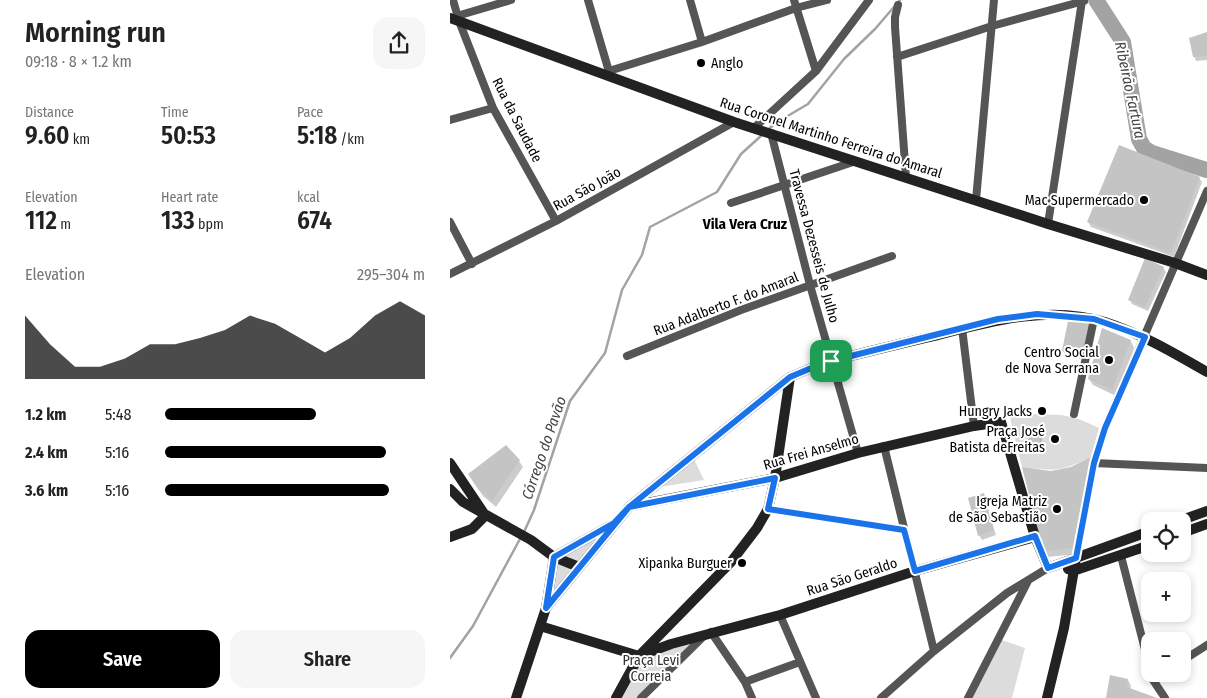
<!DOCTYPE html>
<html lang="en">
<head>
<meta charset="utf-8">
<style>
  body { margin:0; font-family:"Fira Sans Condensed",sans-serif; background:#f6f6f6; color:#222; height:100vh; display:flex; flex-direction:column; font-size:19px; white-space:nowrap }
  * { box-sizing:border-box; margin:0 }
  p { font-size:16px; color:#767676 }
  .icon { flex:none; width:28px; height:28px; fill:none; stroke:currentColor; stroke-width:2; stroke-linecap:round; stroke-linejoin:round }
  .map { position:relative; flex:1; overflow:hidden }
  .details { display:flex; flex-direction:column; background:#fff; width:450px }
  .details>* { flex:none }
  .buttons { position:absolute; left:691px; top:512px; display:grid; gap:10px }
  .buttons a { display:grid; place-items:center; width:50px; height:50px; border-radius:10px; background:#fff; box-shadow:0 2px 8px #0003; font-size:25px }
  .pin { position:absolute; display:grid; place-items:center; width:42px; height:42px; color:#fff; margin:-21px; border-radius:10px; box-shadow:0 2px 8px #0006 }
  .round { display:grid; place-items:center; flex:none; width:52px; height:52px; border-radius:15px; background:#f6f6f6 }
  .head { display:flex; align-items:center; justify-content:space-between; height:85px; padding:0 25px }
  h1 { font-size:28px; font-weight:600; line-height:38px }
  .stats { display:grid; grid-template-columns:repeat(3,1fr); gap:8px; height:85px; padding:5px 25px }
  .stats div { display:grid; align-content:center }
  .stats b { font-size:25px; font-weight:600 }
  .stats small { font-size:14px; font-weight:400 }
  .stats p { font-size:14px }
  .chart { height:140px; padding:10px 25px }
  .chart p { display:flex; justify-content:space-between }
  .chart svg { width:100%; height:90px; margin-top:5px; fill:#000; opacity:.7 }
  .button { display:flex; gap:10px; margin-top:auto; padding:10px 25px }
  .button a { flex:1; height:58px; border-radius:15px; background:#000; color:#fff; font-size:20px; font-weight:600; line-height:58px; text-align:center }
  .button a+a { background:#f6f6f6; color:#222 }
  ul { padding:0 25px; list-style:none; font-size:16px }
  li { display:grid; grid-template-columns:80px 60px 1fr; align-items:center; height:38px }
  li i { height:12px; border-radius:6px; background:#000 }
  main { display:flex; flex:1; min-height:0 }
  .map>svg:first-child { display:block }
  .green { fill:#dcdcdc }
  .shadow { fill:#0003 }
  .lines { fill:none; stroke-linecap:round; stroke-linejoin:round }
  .stream { stroke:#a3a3a3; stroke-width:2.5 }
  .river { stroke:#a3a3a3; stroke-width:16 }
  .building { fill:#c4c4c4 }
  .street { stroke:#555; stroke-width:8 }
  .secondary { stroke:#222; stroke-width:10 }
  .route-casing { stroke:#fff; stroke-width:10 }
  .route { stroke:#1a73e8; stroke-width:6 }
  .poi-dot { fill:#000; stroke:#fff; stroke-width:2 }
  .labels { text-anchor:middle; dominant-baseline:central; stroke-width:4; stroke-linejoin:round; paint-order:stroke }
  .poi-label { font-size:14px; fill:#000; stroke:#fff; text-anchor:end }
  .street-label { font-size:14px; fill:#000; stroke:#fff }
  .park-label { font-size:14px; fill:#333; stroke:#fff }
  .water-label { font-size:15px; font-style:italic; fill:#444; stroke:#fff }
  .neighbourhood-label { font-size:15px; font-weight:bold; fill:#000; stroke:#fff }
</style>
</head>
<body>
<main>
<section class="details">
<div class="head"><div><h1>Morning run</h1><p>09:18 · 8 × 1.2 km</p></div><a class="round"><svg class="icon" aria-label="share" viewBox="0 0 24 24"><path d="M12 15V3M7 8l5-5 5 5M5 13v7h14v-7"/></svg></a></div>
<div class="stats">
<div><p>Distance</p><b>9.60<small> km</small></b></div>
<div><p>Time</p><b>50:53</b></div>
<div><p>Pace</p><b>5:18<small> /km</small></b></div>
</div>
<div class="stats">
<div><p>Elevation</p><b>112<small> m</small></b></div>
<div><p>Heart rate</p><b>133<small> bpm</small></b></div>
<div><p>kcal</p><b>674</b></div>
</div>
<div class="chart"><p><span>Elevation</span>295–304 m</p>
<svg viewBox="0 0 160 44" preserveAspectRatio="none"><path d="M0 44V13L10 27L20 38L30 38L40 34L50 27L60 27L70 24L80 20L90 13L100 17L110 24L120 31L130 24L140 13L150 6L160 13V44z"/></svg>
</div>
<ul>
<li><b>1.2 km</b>5:48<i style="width:58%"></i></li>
<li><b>2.4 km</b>5:16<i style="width:85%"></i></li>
<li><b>3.6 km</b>5:16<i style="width:86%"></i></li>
</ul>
<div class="button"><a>Save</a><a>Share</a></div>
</section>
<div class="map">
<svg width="757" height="698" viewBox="0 0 757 698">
  <rect width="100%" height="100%" fill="#fff"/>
  <path class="green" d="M559 413 611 415 629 419 649 428 641 457C612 472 603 471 572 467Z
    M243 457 254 480 203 488Z
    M149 534 129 562 112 554Z
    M105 559 122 567 103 594Z
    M254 635 191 698H167L191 656Z
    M549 639 575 648 562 698H522Z"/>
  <path class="shadow" d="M757 33V60L746 61 744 56Z
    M749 178 752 182 724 257 641 227 638 222Z
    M713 267 716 272 698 311 682 304 680 300Z
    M640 320 635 360 616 355 613 351Z
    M653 329 681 341 684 348 666 396 643 385 639 379Z
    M590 435 592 437 591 450H581L579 447Z
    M640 458 644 464 628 554 597 557 594 551 601 472 622 468Z
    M69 461 73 467 46 507 33 496 23 481Z
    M533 495 546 535 532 540 529 535Z
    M678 680 681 686 680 690 703 698H657Z"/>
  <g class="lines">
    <path class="stream" d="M318 130 324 124 358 104 394 59 425 29 450 0
      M74 532 84 510 120 401 155 353 172 290 192 255 200 227 267 192 291 154 312 135
      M0 658 23 626 71 537"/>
    <path class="river" d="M646 0 673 42 689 139 694 148 702 153 757 170"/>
  </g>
  <path class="building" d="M757 32V56L743 57 739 38Z
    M669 145 750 177 721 253 637 222Z
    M695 258 714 267 695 307 678 300Z
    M619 316 641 319 632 356 612 351Z
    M652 328 681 340 662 390 638 379Z
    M578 433H591L590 447 578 448Z
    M56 445 70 460 42 501 28 489 18 474Z
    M641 457 625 548 593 551 572 467 601 471 621 467Z
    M534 493 544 530 528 536 518 498Z
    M660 675 678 679 677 687 707 698H656Z"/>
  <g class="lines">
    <path class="street" d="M3 0 9 21 43 108 106 221
      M138 0 160 75
      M240 0 252 42
      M344 0 366 71
      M448 5 445 17V27L456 177
      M7 16 61 0
      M447 57 542 26 634 1
      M159 71 252 42 346 8 377 0
      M0 120 43 108
      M304 128 366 71 419 0
      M321 133 360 285 408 453
      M526 200 544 0
      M281 203 406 161
      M0 222 22 264
      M598 224 632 1
      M0 274 106 221 284 122
      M512 328 524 426
      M177 356 291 310 442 256
      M624 414 644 319
      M434 446 484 651
      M644 463 757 468
      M318 509 454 530
      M671 556 700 669
      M626 558 644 463 655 427 757 191
      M330 615 366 698
      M261 632 295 682 302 698
      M732 661 757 645
      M701 674 703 680 715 698
      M703 680 714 674
      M295 682 350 662
      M191 698 254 636
      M431 698 484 651 557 593 598 568
      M518 698 578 581"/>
    <path class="secondary" d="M0 18 284 122 598 224 725 263 757 275
      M0 463 33 512
      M0 489 13 502 81 540 104 557 129 567
      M182 506 325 478 408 453 524 426 551 422 585 537 598 568 700 531
      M729 521 757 511
      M732 533 757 524
      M0 537 22 529 36 515
      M104 557 159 526
      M618 569 623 571 700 545
      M96 608 179 507 340 377 359 369 381 361C417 352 452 343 488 335 542 321 599 305 655 322 692 334 724 353 757 372
      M90 626 189 656
      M189 656 221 644 330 615 465 571 585 537
      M66 698 96 608 104 557
      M166 698 189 656 281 562 307 528 318 509 325 478 340 377
      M597 698 614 628 626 558"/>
  </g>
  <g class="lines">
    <g class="route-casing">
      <path id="route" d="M381 361 359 369 340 377 179 507 96 608 104 557 164 523 179 507 325 478 318 509 454 530 465 571 585 536 598 568 626 558 644 463 655 428 695 337 644 319 587 314 548 319 381 361"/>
    </g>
    <use href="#route" class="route"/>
  </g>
  <g class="poi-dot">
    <circle cx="251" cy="63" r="5"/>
    <circle cx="694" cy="200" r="5"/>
    <circle cx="659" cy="360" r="5"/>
    <circle cx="592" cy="411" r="5"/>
    <circle cx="605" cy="439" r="5"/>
    <circle cx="607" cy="509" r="5"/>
    <circle cx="292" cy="563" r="5"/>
  </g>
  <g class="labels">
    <g class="poi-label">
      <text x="261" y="63" text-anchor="start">Anglo</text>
      <text x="684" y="200">Mac Supermercado</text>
      <text x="649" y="352">Centro Social<tspan x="649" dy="16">de Nova Serrana</tspan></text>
      <text x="582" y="411">Hungry Jacks</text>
      <text x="595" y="431">Praça José<tspan x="595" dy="16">Batista deFreitas</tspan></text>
      <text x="597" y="501">Igreja Matriz<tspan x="597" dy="16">de São Sebastião</tspan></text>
      <text x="282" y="563">Xipanka Burguer</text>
    </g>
    <g class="street-label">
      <text transform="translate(67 120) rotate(63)">Rua da Saudade</text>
      <text transform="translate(381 138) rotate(18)">Rua Coronel Martinho Ferreira do Amaral</text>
      <text transform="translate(137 189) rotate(-29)">Rua São João</text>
      <text transform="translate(364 246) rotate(75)">Travessa Dezesseis de Julho</text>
      <text transform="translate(276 304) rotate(-21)">Rua Adalberto F. do Amaral</text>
      <text transform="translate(361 452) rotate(-16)">Rua Frei Anselmo</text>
      <text transform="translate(402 577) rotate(-18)">Rua São Geraldo</text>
    </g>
    <g class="park-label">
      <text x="201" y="660">Praça Levi<tspan x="201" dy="16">Correia</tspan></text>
    </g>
    <g class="water-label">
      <text transform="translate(680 90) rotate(78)">Ribeirão Fartura</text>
      <text transform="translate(94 448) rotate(-71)">Córrego do Pavão</text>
    </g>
    <g class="neighbourhood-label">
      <text x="295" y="224">Vila Vera Cruz</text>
    </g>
  </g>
</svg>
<div class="buttons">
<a><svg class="icon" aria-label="locate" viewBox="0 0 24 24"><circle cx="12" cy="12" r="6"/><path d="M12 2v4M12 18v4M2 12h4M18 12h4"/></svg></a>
<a>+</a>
<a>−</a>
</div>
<div class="pin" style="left:381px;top:361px;background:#1e9e55"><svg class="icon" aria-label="arrive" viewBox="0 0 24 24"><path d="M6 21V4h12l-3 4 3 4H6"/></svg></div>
</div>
</main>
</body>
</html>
